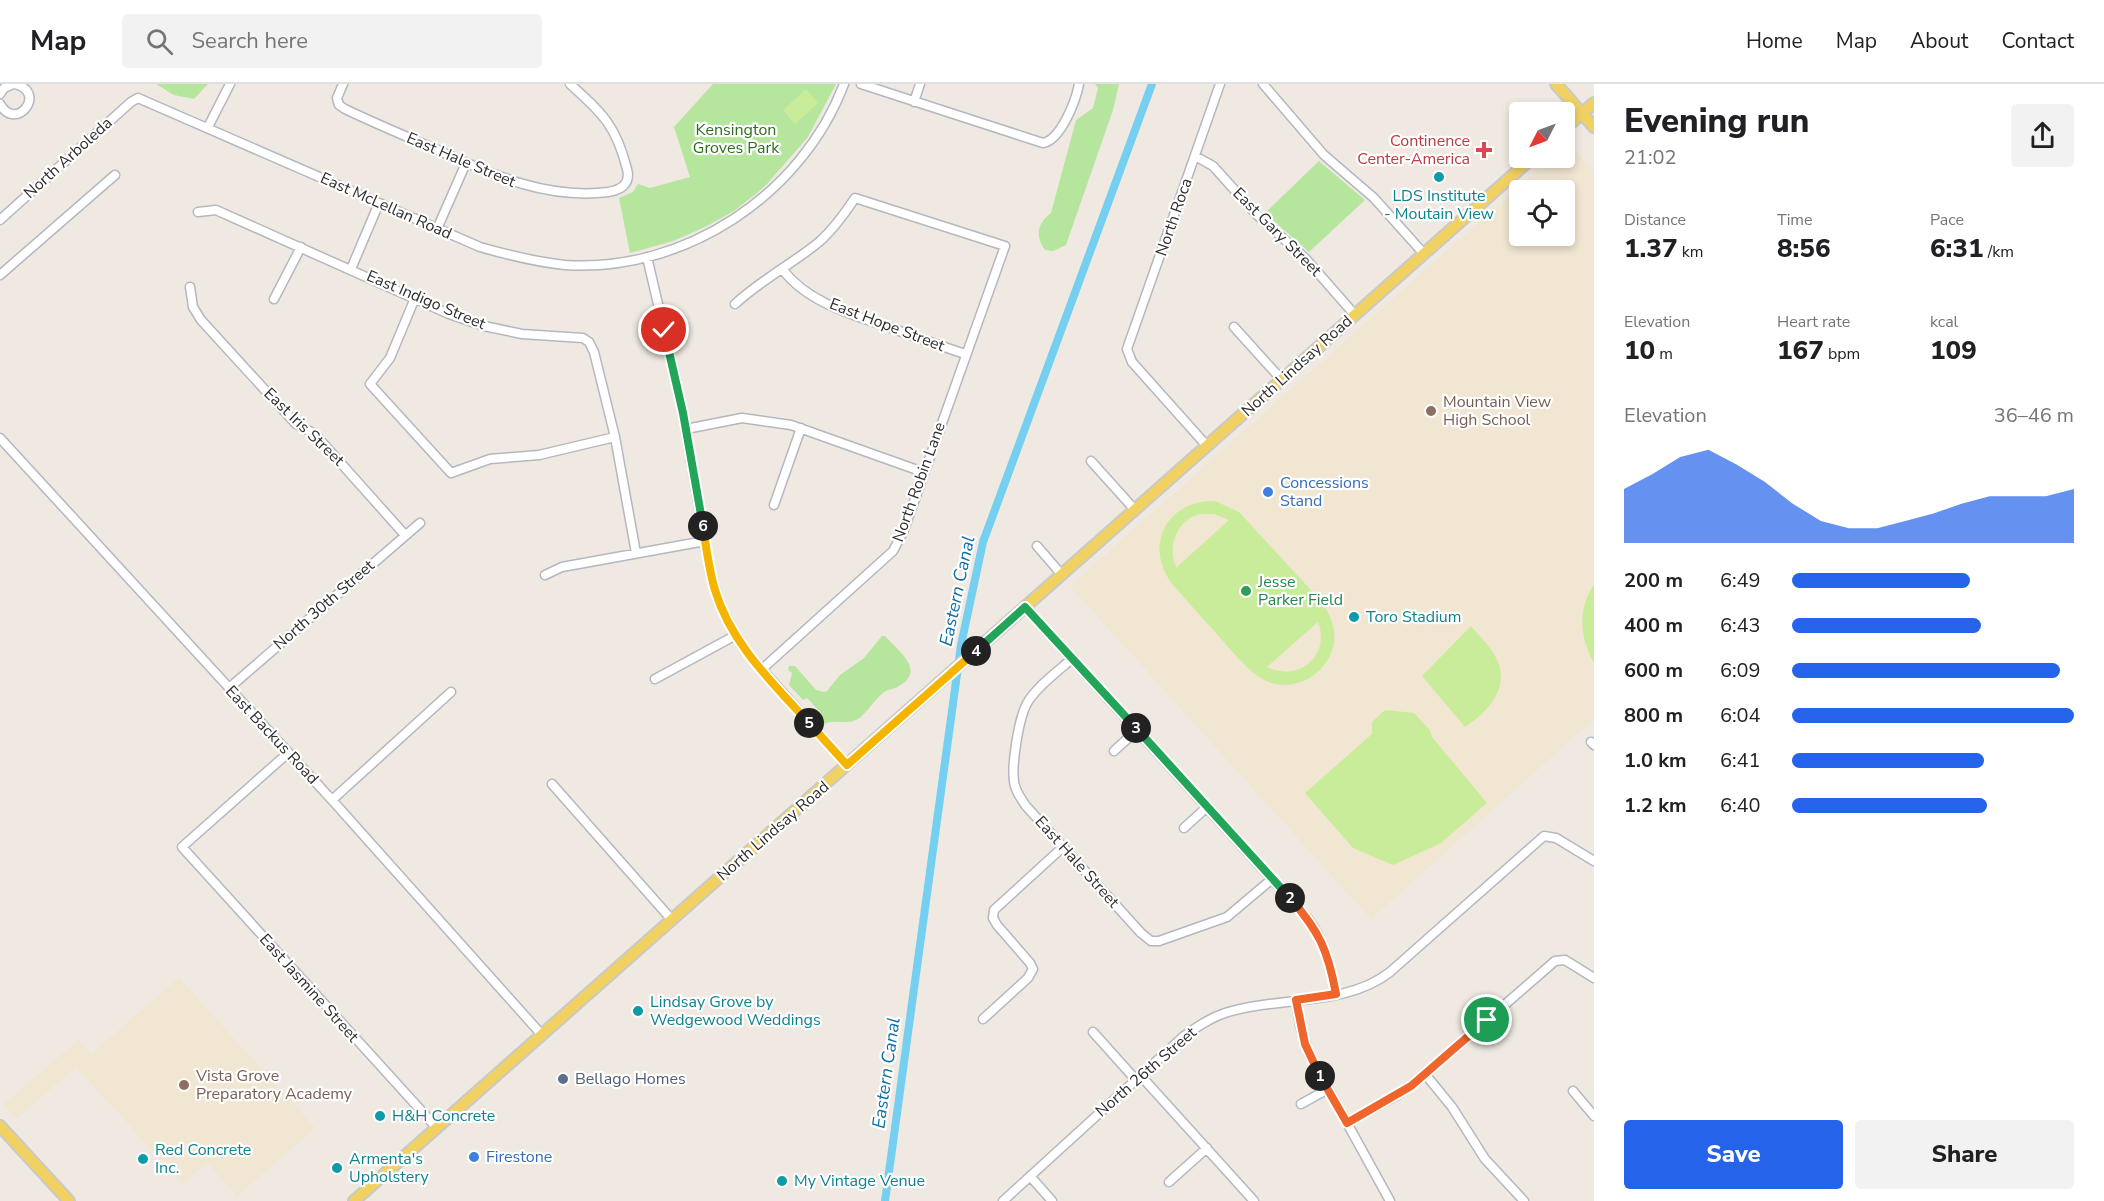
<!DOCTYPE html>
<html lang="en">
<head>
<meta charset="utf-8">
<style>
  body { margin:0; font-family:"Nunito Sans",sans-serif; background:#f2f2f2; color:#202124; height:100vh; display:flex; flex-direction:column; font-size:22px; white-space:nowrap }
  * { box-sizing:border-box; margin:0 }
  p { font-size:20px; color:#757577 }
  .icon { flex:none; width:33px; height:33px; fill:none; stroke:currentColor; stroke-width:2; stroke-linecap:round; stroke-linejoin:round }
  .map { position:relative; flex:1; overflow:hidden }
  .sheet { display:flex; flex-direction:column; background:#fff; width:510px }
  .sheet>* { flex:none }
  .needle { width:39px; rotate:228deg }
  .controls { position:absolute; left:1509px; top:18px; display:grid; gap:12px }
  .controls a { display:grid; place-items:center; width:66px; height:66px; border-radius:6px; background:#fff; box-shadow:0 3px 9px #0003; font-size:30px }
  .pin { position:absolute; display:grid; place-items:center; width:51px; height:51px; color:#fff; margin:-26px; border:3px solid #fff; border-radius:50%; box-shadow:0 2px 6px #0007 }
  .km { position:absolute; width:30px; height:30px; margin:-15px; border-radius:50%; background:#222; color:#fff; font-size:16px; line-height:30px; text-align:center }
  .round { display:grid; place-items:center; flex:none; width:63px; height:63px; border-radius:6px; background:#f2f2f2 }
  .overview { display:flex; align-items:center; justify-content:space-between; height:102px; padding:0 30px }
  h1 { font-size:33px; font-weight:800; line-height:45px }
  .metrics { display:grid; grid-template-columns:repeat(3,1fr); gap:9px; height:102px; padding:6px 30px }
  .metrics div { display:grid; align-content:center }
  .metrics b { font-size:26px; font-weight:800 }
  .metrics small { font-size:16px; font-weight:400 }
  .metrics p { font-size:16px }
  .chart { height:168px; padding:12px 30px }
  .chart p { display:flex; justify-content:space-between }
  .chart svg { width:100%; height:108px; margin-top:6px; fill:#2563eb; opacity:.7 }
  .primary-button { display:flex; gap:12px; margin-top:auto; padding:12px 30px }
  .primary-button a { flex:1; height:69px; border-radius:6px; background:#2563eb; color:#fff; font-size:24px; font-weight:800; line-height:69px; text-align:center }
  .primary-button a+a { background:#f2f2f2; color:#202124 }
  ul { padding:0 30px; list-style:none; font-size:20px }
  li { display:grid; grid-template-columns:96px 72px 1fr; align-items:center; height:45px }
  li i { height:15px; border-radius:8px; background:#2563eb }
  header { display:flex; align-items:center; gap:36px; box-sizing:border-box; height:84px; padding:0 30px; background:#fff; border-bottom:2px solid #e0e0e0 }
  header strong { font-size:28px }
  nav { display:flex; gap:33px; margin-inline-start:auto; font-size:21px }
  .search { width:420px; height:54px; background:#f2f2f2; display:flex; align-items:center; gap:15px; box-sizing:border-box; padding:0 21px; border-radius:6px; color:#757577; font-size:22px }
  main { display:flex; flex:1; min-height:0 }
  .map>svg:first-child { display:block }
  .education { fill:#f0e6d1; fill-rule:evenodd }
  .green { fill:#b6e59e }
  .pitch { fill:#c9ec9a; fill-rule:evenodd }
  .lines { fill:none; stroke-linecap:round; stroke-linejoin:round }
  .canal { stroke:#75cff0; stroke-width:8 }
  .minor-casing { stroke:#b4b7c1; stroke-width:11 }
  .major-casing { stroke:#c9c9c9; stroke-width:14 }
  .minor { stroke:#fff; stroke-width:8 }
  .major { stroke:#f2d163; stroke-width:10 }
  .split-1-casing { stroke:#fff; stroke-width:12 }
  .split-2-casing { stroke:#fff; stroke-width:12 }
  .split-3-casing { stroke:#fff; stroke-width:12 }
  .split-4-casing { stroke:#fff; stroke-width:12 }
  .split-5-casing { stroke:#fff; stroke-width:12 }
  .split-6-casing { stroke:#fff; stroke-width:12 }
  .split-7-casing { stroke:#fff; stroke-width:12 }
  .split-1 { stroke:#f0652b; stroke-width:8 }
  .split-2 { stroke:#f0652b; stroke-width:8 }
  .split-3 { stroke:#22a559; stroke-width:8 }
  .split-4 { stroke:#22a559; stroke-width:8 }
  .split-5 { stroke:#f5b400; stroke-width:8 }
  .split-6 { stroke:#f5b400; stroke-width:8 }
  .split-7 { stroke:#22a559; stroke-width:8 }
  .health-dot { fill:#e0444e; stroke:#fff; stroke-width:2 }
  .culture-dot { fill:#0f9aa8; stroke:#fff; stroke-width:2 }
  .education-dot { fill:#8d6e63; stroke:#fff; stroke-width:2 }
  .shop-dot { fill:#3f7fe0; stroke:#fff; stroke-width:2 }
  .leisure-dot { fill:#2e9e5b; stroke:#fff; stroke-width:2 }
  .service-dot { fill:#5c6f8a; stroke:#fff; stroke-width:2 }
  .labels { text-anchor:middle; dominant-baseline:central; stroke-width:4.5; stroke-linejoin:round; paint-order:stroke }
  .park-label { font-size:16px; fill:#2c6e1b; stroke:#fff }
  .health-label { font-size:16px; fill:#be3a42; stroke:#fff; text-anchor:end }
  .street-label { font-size:16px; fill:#2e2e2e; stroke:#fff }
  .culture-label { font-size:16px; fill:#0d838f; stroke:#fff; text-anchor:start }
  .education-label { font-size:16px; fill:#785e54; stroke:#fff; text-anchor:start }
  .shop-label { font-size:16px; fill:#366cbe; stroke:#fff; text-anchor:start }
  .leisure-label { font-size:16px; fill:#27864d; stroke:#fff; text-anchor:start }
  .service-label { font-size:16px; fill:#4e5e75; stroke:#fff; text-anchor:start }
  .water-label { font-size:18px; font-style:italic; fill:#0d6fa3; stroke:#fff }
</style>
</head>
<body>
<header>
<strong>Map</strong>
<div class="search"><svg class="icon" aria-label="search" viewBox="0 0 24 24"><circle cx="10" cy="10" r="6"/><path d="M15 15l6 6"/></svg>Search here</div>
<nav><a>Home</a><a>Map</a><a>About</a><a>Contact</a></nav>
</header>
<main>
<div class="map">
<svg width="1594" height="1117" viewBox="0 0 1594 1117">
  <rect width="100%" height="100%" fill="#efe9e1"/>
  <path class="education" d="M1568 59 1594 87V635L1371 835 1070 502 1551 74H1564L1565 62ZM1520 106H1564V152H1520Z
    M179 894 315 1044 237 1112 207 1078 183 1100 76 983 16 1035 4 1020 78 956 91 970Z"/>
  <path class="green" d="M156 0H208L194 15 174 11Z
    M713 0H836L808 53 767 100 757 109 734 127 705 143 673 157 630 169 619 114 633 108 638 100 650 104 690 93 674 43Z
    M1095 0H1119L1113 26 1066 161 1053 167 1045 166C1035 153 1037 139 1051 129L1076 36 1093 24 1098 4Z
    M1319 77 1365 116 1309 168 1265 129Z
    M882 552H885C899 568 926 586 899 602 894 606 889 604 883 609 874 616 865 632 856 636 845 641 835 635 824 640L820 635 821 629 809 616 807 614 803 616 789 601 792 589 788 586 789 582H795L816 606 824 608 827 607 840 591 864 574Z"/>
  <path class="pitch" d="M806 5 818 19 795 40 783 26Z
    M1215 417 1239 428 1321 517C1327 526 1332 535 1334 546 1339 582 1299 612 1266 597 1248 588 1236 571 1222 556 1206 538 1189 519 1173 501 1143 463 1166 416 1215 417ZM1200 430H1214L1229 436 1177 483 1179 488C1165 468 1175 436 1200 430ZM1318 538C1331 571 1299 599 1267 583Z
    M1594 501V579C1580 555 1577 525 1594 501Z
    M1471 542C1479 552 1489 561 1495 572 1512 602 1489 627 1465 643L1422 592Z
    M1385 626 1414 629 1430 646 1432 653 1487 719 1441 759 1393 781 1353 764 1305 709 1372 650V638Z"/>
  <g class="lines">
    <path class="canal" d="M885 1117 961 561 983 458 1152 0"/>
    <g class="minor-casing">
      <path id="minor" d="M343 0 337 14 339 21 345 25C374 39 403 51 433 64 489 89 544 116 608 108 621 106 631 100 627 85 616 41 602 29 570 0
        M861 0 1043 59C1061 56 1076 16 1079 0
        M1263 0 1324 71 1374 114 1424 170
        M0 10 4 4 13 0
        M914 18 920 0
        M0 20C16 49 48 8 15 0
        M208 43 230 0
        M1195 72 1213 82 1257 131 1305 174 1355 231
        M198 128 216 126 449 230 484 242 522 250 583 254 589 258 594 268 615 353 636 469
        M0 136 131 18 138 14 480 163C508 171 536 178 565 181 684 189 802 111 844 0
        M437 145 466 79
        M647 173 681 319 710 487 720 521 736 551 750 572 847 681
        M351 185 379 119
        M783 186C808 219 854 231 891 244 916 253 941 262 965 270
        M0 191 115 91
        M190 203 193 223 201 236 296 340 315 350 322 358 405 451
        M415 214 390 274 370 300 451 389 490 375 539 371 615 353
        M274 215 301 163
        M735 220C761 196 792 180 819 158 834 145 845 129 855 114L1005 162 904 446 893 467 761 586
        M1234 243 1282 296
        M686 345 742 334 791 341 923 388
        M0 354 332 716 542 951
        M1207 362 1132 278 1127 265 1220 0
        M1091 377 1135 426
        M774 421 801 344
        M1037 462 1062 491
        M545 491 562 483 705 457
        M1025 523 1309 836C1325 858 1331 883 1336 910
        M1073 574C1058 587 1040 600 1029 616 1019 630 1010 685 1015 702 1017 709 1021 715 1026 722L1141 849 1151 857H1159L1227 833 1272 795
        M655 595 736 551
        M229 604 420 439
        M1591 658 1594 661
        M1114 667 1137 646
        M288 669 182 763 437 1044
        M552 700 672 836
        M332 716 451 608
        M1184 744 1207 723
        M1296 916 1300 941 1309 970 1390 1117
        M983 935 1028 894 1033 885 1030 879 997 841 993 834 994 826 1063 763
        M1093 948 1136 996
        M1425 990 1452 1023 1485 1075 1524 1117
        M1141 992 1254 1117
        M1573 1007 1594 1032
        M1301 1020 1328 1005
        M1347 1039 1396 1012 1417 997 1555 877 1565 876 1594 894
        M1030 1092 1052 1117
        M1169 1098 1207 1064
        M1003 1117 1184 952C1197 943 1210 934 1225 929 1277 912 1346 923 1390 888L1544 752 1556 754 1594 777"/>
    </g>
    <g class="major-casing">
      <path id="major" d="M1556 0 1594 43
        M1564 45 1594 19
        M0 1042 69 1117
        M354 1117 1532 74"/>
    </g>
    <use href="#minor" class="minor"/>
    <use href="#major" class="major"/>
  </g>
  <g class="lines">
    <g class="split-1-casing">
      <path id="split-1" d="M1320 992 1347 1039 1411 1002 1487 936"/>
    </g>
    <g class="split-2-casing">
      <path id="split-2" d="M1290 814C1319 847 1328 866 1336 910L1296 916 1305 960 1320 992"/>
    </g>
    <g class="split-3-casing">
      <path id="split-3" d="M1136 644 1290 814"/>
    </g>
    <g class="split-4-casing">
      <path id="split-4" d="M976 567 1025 523 1136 644"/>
    </g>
    <g class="split-5-casing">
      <path id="split-5" d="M809 639 847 681 976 567"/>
    </g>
    <g class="split-6-casing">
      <path id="split-6" d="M703 442C706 464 709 486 715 506 731 560 773 599 809 639"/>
    </g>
    <g class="split-7-casing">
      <path id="split-7" d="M664 246 683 329 703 442"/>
    </g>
    <use href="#split-1" class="split-1"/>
    <use href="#split-2" class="split-2"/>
    <use href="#split-3" class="split-3"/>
    <use href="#split-4" class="split-4"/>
    <use href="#split-5" class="split-5"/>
    <use href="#split-6" class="split-6"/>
    <use href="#split-7" class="split-7"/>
  </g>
  <path class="health-dot" d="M1481 57h6v6h6v6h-6v6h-6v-6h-6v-6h6z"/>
  <g class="culture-dot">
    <circle cx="1439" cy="93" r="6"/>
    <circle cx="1354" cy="533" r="6"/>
    <circle cx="638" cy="927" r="6"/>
    <circle cx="380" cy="1032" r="6"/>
    <circle cx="143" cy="1075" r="6"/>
    <circle cx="337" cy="1084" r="6"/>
    <circle cx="782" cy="1097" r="6"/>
  </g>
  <g class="education-dot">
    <circle cx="1431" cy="327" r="6"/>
    <circle cx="184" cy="1001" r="6"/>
  </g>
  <g class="shop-dot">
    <circle cx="1268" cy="408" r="6"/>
    <circle cx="474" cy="1073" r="6"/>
  </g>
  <circle class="leisure-dot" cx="1246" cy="507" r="6"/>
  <circle class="service-dot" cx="563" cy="995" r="6"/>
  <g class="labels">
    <g class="park-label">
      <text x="736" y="46">Kensington<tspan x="736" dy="18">Groves Park</tspan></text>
    </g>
    <g class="health-label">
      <text x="1470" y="57">Continence<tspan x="1470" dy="18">Center-America</tspan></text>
    </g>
    <g class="street-label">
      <text transform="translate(68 74) rotate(-42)">North Arboleda</text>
      <text transform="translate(461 76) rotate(23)">East Hale Street</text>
      <text transform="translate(386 122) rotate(24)">East McLellan Road</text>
      <text transform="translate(1174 133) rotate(-71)">North Roca</text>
      <text transform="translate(1277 148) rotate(45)">East Gary Street</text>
      <text transform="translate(426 216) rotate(23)">East Indigo Street</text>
      <text transform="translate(887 241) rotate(21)">East Hope Street</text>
      <text transform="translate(1297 282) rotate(-42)">North Lindsay Road</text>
      <text transform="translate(304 343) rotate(44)">East Iris Street</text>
      <text transform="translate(919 398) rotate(-70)">North Robin Lane</text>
      <text transform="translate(324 521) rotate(-41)">North 30th Street</text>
      <text transform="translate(272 651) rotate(47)">East Backus Road</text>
      <text transform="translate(773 747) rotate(-41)">North Lindsay Road</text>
      <text transform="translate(1077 778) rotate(48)">East Hale Street</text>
      <text transform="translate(309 904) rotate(48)">East Jasmine Street</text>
      <text transform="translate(1146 988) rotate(-41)">North 26th Street</text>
    </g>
    <g class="culture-label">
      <text x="1439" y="112" text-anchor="middle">LDS Institute<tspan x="1439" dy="18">- Moutain View</tspan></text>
      <text x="1366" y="533">Toro Stadium</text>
      <text x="650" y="918">Lindsay Grove by<tspan x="650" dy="18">Wedgewood Weddings</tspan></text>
      <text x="392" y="1032">H&amp;H Concrete</text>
      <text x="155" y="1066">Red Concrete<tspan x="155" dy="18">Inc.</tspan></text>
      <text x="349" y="1075">Armenta's<tspan x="349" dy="18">Upholstery</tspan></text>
      <text x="794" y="1097">My Vintage Venue</text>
    </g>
    <g class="education-label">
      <text x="1443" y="318">Mountain View<tspan x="1443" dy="18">High School</tspan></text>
      <text x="196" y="992">Vista Grove<tspan x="196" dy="18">Preparatory Academy</tspan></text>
    </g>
    <g class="shop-label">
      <text x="1280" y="399">Concessions<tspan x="1280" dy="18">Stand</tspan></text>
      <text x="486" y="1073">Firestone</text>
    </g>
    <g class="leisure-label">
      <text x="1258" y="498">Jesse<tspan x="1258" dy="18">Parker Field</tspan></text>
    </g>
    <g class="service-label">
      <text x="575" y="995">Bellago Homes</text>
    </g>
    <g class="water-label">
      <text transform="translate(957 507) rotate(-78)">Eastern Canal</text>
      <text transform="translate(886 989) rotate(-82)">Eastern Canal</text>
    </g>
  </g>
</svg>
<div class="controls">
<a><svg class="needle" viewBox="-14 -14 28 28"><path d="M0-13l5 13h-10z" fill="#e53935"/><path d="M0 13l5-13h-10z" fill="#757577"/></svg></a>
<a><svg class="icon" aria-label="locate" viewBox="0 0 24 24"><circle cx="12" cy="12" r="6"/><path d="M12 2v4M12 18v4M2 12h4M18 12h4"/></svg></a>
</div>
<div class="pin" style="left:1487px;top:936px;background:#1e9e55"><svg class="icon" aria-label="arrive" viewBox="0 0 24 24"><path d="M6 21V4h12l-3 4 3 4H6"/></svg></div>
<div class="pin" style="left:664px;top:246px;background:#d93025"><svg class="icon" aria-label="check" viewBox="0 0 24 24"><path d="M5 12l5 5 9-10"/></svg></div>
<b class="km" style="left:1320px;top:992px">1</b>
<b class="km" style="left:1290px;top:814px">2</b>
<b class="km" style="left:1136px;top:644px">3</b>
<b class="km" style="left:976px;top:567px">4</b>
<b class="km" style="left:809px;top:639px">5</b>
<b class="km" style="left:703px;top:442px">6</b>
</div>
<section class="sheet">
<div class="overview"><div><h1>Evening run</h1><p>21:02</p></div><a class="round"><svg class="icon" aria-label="share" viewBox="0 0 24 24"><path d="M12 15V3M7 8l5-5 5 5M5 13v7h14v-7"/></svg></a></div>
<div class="metrics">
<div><p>Distance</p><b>1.37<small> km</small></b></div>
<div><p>Time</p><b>8:56</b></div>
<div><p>Pace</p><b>6:31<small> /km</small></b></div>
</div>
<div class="metrics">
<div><p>Elevation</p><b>10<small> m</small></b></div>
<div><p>Heart rate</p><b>167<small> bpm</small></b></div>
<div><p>kcal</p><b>109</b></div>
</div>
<div class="chart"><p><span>Elevation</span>36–46 m</p>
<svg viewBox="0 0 160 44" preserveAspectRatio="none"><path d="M0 44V22L10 16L20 9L30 6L40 12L50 19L60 28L70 35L80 38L90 38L100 35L110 32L120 28L130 25L140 25L150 25L160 22V44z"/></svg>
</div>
<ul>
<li><b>200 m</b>6:49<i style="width:63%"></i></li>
<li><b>400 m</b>6:43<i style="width:67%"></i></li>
<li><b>600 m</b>6:09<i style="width:95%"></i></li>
<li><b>800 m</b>6:04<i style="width:100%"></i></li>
<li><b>1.0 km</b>6:41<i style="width:68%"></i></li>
<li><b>1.2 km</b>6:40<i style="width:69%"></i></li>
</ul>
<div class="primary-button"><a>Save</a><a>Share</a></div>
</section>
</main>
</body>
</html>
